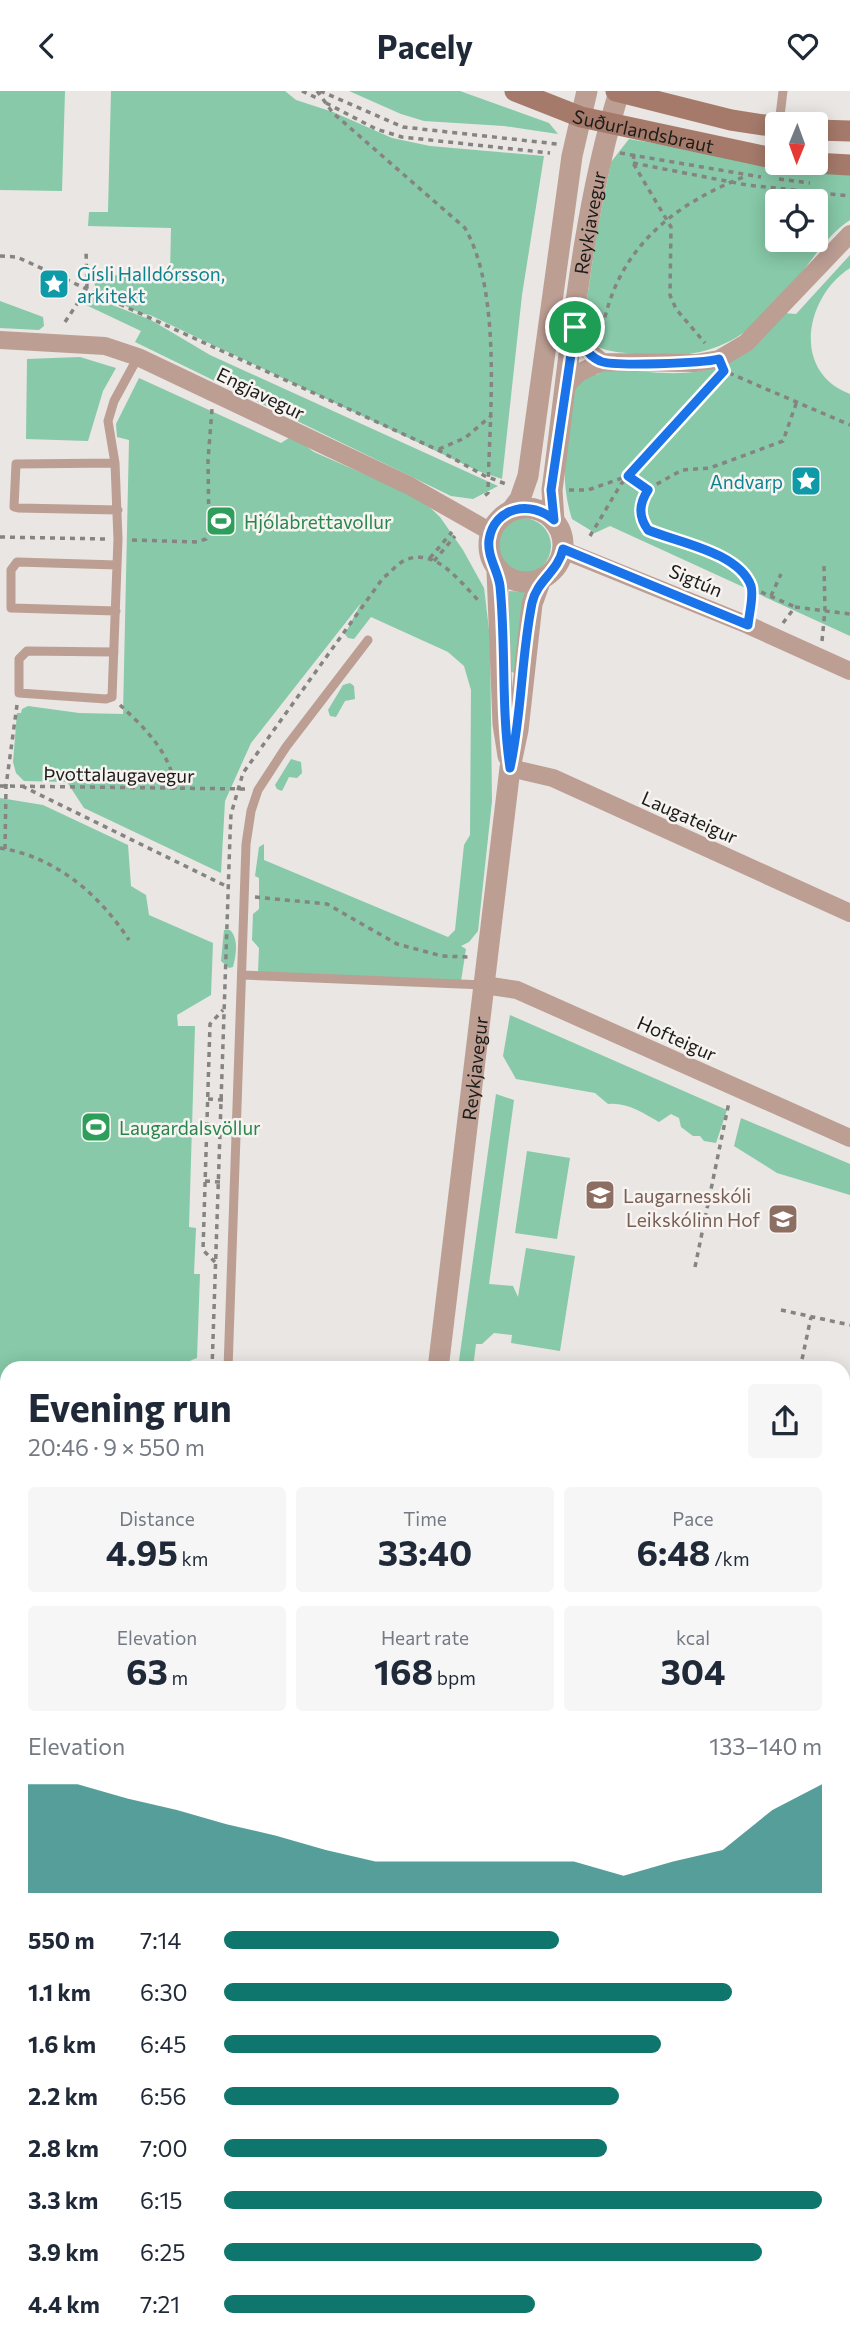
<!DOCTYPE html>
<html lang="en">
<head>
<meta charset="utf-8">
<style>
  body { margin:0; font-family:Commissioner,sans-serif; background:#f6f6f7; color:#1f2937; height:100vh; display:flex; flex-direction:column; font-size:26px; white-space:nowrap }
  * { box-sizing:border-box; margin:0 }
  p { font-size:23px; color:#747a83 }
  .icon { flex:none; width:38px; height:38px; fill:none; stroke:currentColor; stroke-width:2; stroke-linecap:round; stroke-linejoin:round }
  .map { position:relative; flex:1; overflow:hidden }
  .panel { position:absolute; left:0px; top:1270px; width:850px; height:989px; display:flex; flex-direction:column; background:#fff; border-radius:21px 21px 0 0; box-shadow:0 4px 18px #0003 }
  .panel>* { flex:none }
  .needle { width:46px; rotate:181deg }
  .fabs { position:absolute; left:765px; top:21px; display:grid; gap:14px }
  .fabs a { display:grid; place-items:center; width:63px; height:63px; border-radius:7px; background:#fff; box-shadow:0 4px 18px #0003; font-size:35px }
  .pin { position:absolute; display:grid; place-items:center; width:60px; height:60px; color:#fff; margin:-30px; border:4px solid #fff; border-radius:50%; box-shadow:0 2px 7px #0007 }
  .round { display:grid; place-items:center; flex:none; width:74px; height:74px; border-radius:7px; background:#f6f6f7 }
  .overview { display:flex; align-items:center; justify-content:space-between; height:119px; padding:0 28px }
  h1 { font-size:38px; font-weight:700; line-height:52px }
  .stats { display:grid; grid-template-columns:repeat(3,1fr); gap:10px; height:119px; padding:7px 28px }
  .stats div { display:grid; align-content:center; border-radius:7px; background:#f6f6f7; text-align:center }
  .stats b { font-size:35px; font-weight:700 }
  .stats small { font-size:19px; font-weight:400 }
  .stats p { font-size:19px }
  .chart { height:196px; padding:14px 28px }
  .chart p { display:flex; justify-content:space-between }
  .chart svg { width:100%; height:126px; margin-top:7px; fill:#0f766e; opacity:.7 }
  ul { padding:0 28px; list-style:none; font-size:23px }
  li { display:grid; grid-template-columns:112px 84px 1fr; align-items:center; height:52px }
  li i { height:18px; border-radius:9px; background:#0f766e }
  header { display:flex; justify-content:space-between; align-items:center; height:91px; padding:0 28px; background:#fff; font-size:32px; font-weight:700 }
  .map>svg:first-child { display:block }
  .green { fill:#87c9a8; fill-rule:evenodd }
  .water { fill:#7091c5 }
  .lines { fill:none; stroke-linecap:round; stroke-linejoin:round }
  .path { stroke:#858481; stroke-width:3.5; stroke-dasharray:5 5; stroke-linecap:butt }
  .service { stroke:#bc9e93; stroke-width:9 }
  .minor { stroke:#bc9e93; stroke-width:18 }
  .tertiary { stroke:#bc9e93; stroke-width:21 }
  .secondary { stroke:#a57a6a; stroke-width:21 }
  .route-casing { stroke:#fff; stroke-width:14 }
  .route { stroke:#1a73e8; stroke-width:9 }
  .labels { text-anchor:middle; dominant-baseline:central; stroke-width:5; stroke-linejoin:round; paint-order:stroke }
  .street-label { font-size:19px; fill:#1c1c1a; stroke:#f6f3f0 }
  .culture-label { font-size:19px; fill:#0d838f; stroke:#f6f3f0; text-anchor:start }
  .leisure-label { font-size:19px; fill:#27864d; stroke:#f6f3f0; text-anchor:start }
  .education-label { font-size:19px; fill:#785e54; stroke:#f6f3f0; text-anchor:start }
</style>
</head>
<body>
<header><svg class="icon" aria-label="back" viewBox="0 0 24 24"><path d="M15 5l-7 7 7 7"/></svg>Pacely<svg class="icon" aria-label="heart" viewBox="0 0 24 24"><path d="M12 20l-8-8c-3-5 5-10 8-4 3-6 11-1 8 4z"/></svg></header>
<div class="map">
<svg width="850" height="2259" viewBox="0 0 850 2259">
  <rect width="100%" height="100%" fill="#e9e6e3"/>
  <path class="green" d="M0 0H65L62 100 0 99Z
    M111 0H285L296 9 333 21 392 47 430 55 544 65 522 204 502 388 478 380 150 224C134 223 111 205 96 198L92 184 170 185 171 137 88 135 89 121H108Z
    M349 0H460L549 32 558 43 504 35 424 30 401 23Z
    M629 48 803 78 850 83V129C829 143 815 164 800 184 753 246 714 272 635 263 617 261 592 260 582 243L596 146 611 71ZM777 110H816V149H777Z
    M850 164V177C805 206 791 281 850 303V545L610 435 595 442 572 428C558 385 567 341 573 297L588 285 599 283 600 276C684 285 727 295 784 222L796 223Z
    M89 205 151 229 210 264 498 395 473 408 451 405 135 251 141 240 86 214Z
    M0 210 43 226 44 235 39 239 0 237Z
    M80 266 116 277 103 300 88 350 26 348 27 268Z
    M139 287 281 352 292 345 314 361 421 408 440 426 463 459 484 497 490 547 492 710 478 840 469 851 461 855 466 858 461 890 258 881 259 857 252 849 253 823 259 818V787L255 785 259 756 264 753V769L448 846 455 839 464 754 470 744 471 599 464 575 448 561 371 526 354 548 348 547 345 543 361 512 251 652 225 710 221 782 84 717 67 691 24 690 16 682 13 671 17 622H21L22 618 28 615 79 622 123 623 129 349 117 346 116 333Z
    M495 455a28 28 0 1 1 56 0a28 28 0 1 1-56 0Z
    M509 500 527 501 515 582 508 580Z
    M350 592 354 595 355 608 345 610 336 626 330 625 328 619 343 594Z
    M291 668 301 671 302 682 297 687 289 686 282 700 277 698 275 694Z
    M0 707 43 714 128 754 131 795 146 804 149 824 213 852 211 904 177 924 178 935H195L189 1136 196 1137 194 1183H200L197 1267 172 1277 7 1278V1359H0Z
    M224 839H230C239 848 236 864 233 876L229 877 221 870Z
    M510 924 727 1019 716 1052 704 1050 700 1045H693L681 1036 679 1027 671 1023 659 1031C643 1022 627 1011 608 1013L595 1002 516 988 503 965Z
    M496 1003 514 1009 489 1193 513 1195 518 1206 526 1157 575 1165 560 1260 511 1252 512 1244 494 1242 482 1253H476L473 1277H458Z
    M741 1027 850 1073V1104L777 1082 734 1055Z
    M527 1060 570 1067 557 1148 515 1142Z
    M0 1404 7 1406V1454L0 1452Z
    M0 2041H7V2110L0 2115Z
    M500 2252H587V2259H500Z"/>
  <path class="water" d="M0 1675 7 1679V1750L0 1743Z"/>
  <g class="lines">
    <path class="path" d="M302 0 319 8
      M317 0 333 22 465 137C503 204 489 328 488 402L482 407
      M320 0 403 36 557 53
      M326 12 376 38 402 46 550 62
      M620 62 761 86
      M634 63 633 72 671 136 670 204 676 218 705 252
      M633 72 747 94 850 105
      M779 88 810 92
      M0 165 17 166 438 359 485 385 506 393
      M65 231 87 198 86 158
      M601 246C614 161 669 115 746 85
      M729 282 850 334
      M439 358 465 347 492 324
      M648 398 682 379 710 377 783 350 797 310
      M569 399H588L628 385 648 399C639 413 638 425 647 439 686 456 725 458 751 496L749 518
      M590 445 621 393 718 287
      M0 446 106 448
      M132 449 197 451 206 448 209 440 208 369 212 318
      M430 467 452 441
      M434 470 455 445
      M752 497 795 516
      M771 505 781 483
      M783 532 795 516 850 523
      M822 550 825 519 824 475
      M120 614C144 636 172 663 175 698
      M0 695 246 698
      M22 695 228 796
      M0 757C56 766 99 803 129 849
      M5 758 6 695 17 614
      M255 806 327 813 397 853 442 865 469 866
      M208 1008 223 1009
      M205 1090 220 1091
      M215 1171 203 1159 210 933 223 919
      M695 1176 729 1011
      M781 1219 850 1234
      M212 1278 230 745 231 723 243 682 383 487C390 482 397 473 405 469 436 456 460 491 479 510
      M800 1278 811 1226
      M0 1398 7 1400
      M844 1469 850 1471
      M0 1593 7 1597
      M0 1657 7 1662
      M0 1911 7 1905
      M0 2139 7 2134
      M590 2252V2259
      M0 2253 4 2259"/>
    <path class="service" d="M779 33 783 0
      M115 372 108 330 114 310 138 266
      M116 520 11 517V479L17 471 117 474
      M114 561 27 560 19 568V602L106 608 112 606 118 448 115 372 16 373 14 416 18 417 118 419
      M242 884 484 894
      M228 1278 246 753 251 720 258 699 286 656 368 549
      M0 1370 7 1368
      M0 1954 7 1960"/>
    <path class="minor" d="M575 237 582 254 602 271
      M0 249 105 255 138 266 410 395 491 441
      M566 295 580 281 602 271 696 272 719 268 746 252 850 143
      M563 459 748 534 850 580
      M510 677 553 687 850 822
      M484 894 517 899 850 1047
      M844 1499H850
      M844 1740H850
      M265 2252 270 2259
      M761 2252V2259
      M158 2259 167 2252
      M842 2259 850 2248"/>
    <g class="tertiary">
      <circle cx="526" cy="454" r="37"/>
      <path d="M511 420 520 408 528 385 572 65 587 0"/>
      <path id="s1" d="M554 430 552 399C570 267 580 129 619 1"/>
      <path d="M497 479 503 633 508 665"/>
      <path id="s2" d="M438 1278 510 677 518 639 532 513 541 488"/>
      <path d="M844 1971H850"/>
      <path d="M0 1995H7"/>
    </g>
    <g class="secondary">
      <path id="s3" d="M515 0 581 26 777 68"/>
      <path d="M616 0 731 29 777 36"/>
      <path d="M816 39 850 40"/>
      <path d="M814 72 850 74"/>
    </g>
  </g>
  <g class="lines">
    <g class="route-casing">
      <path id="route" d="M575 236C580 250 586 264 600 270 613 276 703 272 719 268L724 280 628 385 648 399C639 413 638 425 648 439 676 451 739 461 751 495 754 505 749 523 748 534L563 458C558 481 537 489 532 512 521 567 522 623 510 677 501 617 506 556 500 495 498 479 487 466 489 449 494 415 532 409 554 429L551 399Z"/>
    </g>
    <use href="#route" class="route"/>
  </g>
  <defs>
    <g id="sight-square" transform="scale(1.575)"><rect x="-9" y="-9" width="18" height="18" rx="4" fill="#0f9aa8" stroke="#f6f3f0"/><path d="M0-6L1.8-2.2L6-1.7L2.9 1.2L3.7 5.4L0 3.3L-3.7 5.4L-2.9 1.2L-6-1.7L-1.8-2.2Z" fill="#fff"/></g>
    <g id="stadium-square" transform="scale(1.575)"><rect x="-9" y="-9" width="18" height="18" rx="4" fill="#2e9e5b" stroke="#f6f3f0"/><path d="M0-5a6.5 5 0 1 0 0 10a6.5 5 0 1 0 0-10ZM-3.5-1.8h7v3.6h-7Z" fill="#fff"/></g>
    <g id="school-square" transform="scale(1.575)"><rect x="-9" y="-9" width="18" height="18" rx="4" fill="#8d6e63" stroke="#f6f3f0"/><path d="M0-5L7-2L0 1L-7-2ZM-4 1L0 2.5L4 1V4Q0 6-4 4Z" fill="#fff"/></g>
  </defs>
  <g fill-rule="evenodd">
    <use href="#sight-square" x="54" y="193"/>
    <use href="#sight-square" x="806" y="390"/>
    <use href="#stadium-square" x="221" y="430"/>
    <use href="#stadium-square" x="96" y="1036"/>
    <use href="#school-square" x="600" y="1104"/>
    <use href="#school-square" x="783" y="1128"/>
  </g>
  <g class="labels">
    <g class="street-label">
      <text stroke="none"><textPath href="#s3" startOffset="135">Suðurlandsbraut</textPath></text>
      <text stroke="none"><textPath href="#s1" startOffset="301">Reykjavegur</textPath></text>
      <text transform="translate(261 302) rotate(26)">Engjavegur</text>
      <text transform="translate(696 489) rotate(23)">Sigtún</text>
      <text transform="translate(119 683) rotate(1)">Þvottalaugavegur</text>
      <text transform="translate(690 726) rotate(24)">Laugateigur</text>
      <text transform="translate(677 947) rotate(24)">Hofteigur</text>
      <text stroke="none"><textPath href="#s2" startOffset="303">Reykjavegur</textPath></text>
    </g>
    <g class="culture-label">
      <text x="77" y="182">Gísli Halldórsson,<tspan x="77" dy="22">arkitekt</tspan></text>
      <text x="783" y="390" text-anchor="end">Andvarp</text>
    </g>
    <g class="leisure-label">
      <text x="244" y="430">Hjólabrettavollur</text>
      <text x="119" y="1036">Laugardalsvöllur</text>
    </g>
    <g class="education-label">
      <text x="623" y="1104">Laugarnesskóli</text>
      <text x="760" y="1128" text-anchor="end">Leikskólinn Hof</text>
    </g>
  </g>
</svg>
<div class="fabs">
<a><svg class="needle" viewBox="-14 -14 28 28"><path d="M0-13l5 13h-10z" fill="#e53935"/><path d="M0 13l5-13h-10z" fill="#747a83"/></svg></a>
<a><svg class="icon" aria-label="locate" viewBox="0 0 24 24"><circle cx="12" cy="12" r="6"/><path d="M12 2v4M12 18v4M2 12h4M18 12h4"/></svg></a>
</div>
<div class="pin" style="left:575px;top:236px;background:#1e9e55"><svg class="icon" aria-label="arrive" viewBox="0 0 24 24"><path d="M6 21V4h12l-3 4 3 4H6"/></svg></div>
<section class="panel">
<div class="overview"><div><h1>Evening run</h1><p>20:46 · 9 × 550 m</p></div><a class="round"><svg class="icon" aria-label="share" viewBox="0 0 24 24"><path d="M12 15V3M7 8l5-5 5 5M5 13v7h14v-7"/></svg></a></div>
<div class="stats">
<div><p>Distance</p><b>4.95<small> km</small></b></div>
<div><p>Time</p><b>33:40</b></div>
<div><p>Pace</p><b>6:48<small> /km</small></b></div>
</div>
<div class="stats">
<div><p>Elevation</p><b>63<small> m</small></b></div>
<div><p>Heart rate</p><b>168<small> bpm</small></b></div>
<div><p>kcal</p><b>304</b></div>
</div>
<div class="chart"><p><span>Elevation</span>133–140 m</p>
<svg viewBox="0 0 160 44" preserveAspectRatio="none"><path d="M0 44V6L10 6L20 11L30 15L40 20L50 24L60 29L70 33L80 33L90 33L100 33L110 33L120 38L130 33L140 29L150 15L160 6V44z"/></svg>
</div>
<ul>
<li><b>550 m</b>7:14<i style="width:56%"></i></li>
<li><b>1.1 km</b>6:30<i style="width:85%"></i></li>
<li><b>1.6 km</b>6:45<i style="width:73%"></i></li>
<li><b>2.2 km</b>6:56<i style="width:66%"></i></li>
<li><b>2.8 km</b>7:00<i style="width:64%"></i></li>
<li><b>3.3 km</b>6:15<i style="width:100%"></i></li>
<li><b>3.9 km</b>6:25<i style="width:90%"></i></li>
<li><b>4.4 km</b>7:21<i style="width:52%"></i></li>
</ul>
</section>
</div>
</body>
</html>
